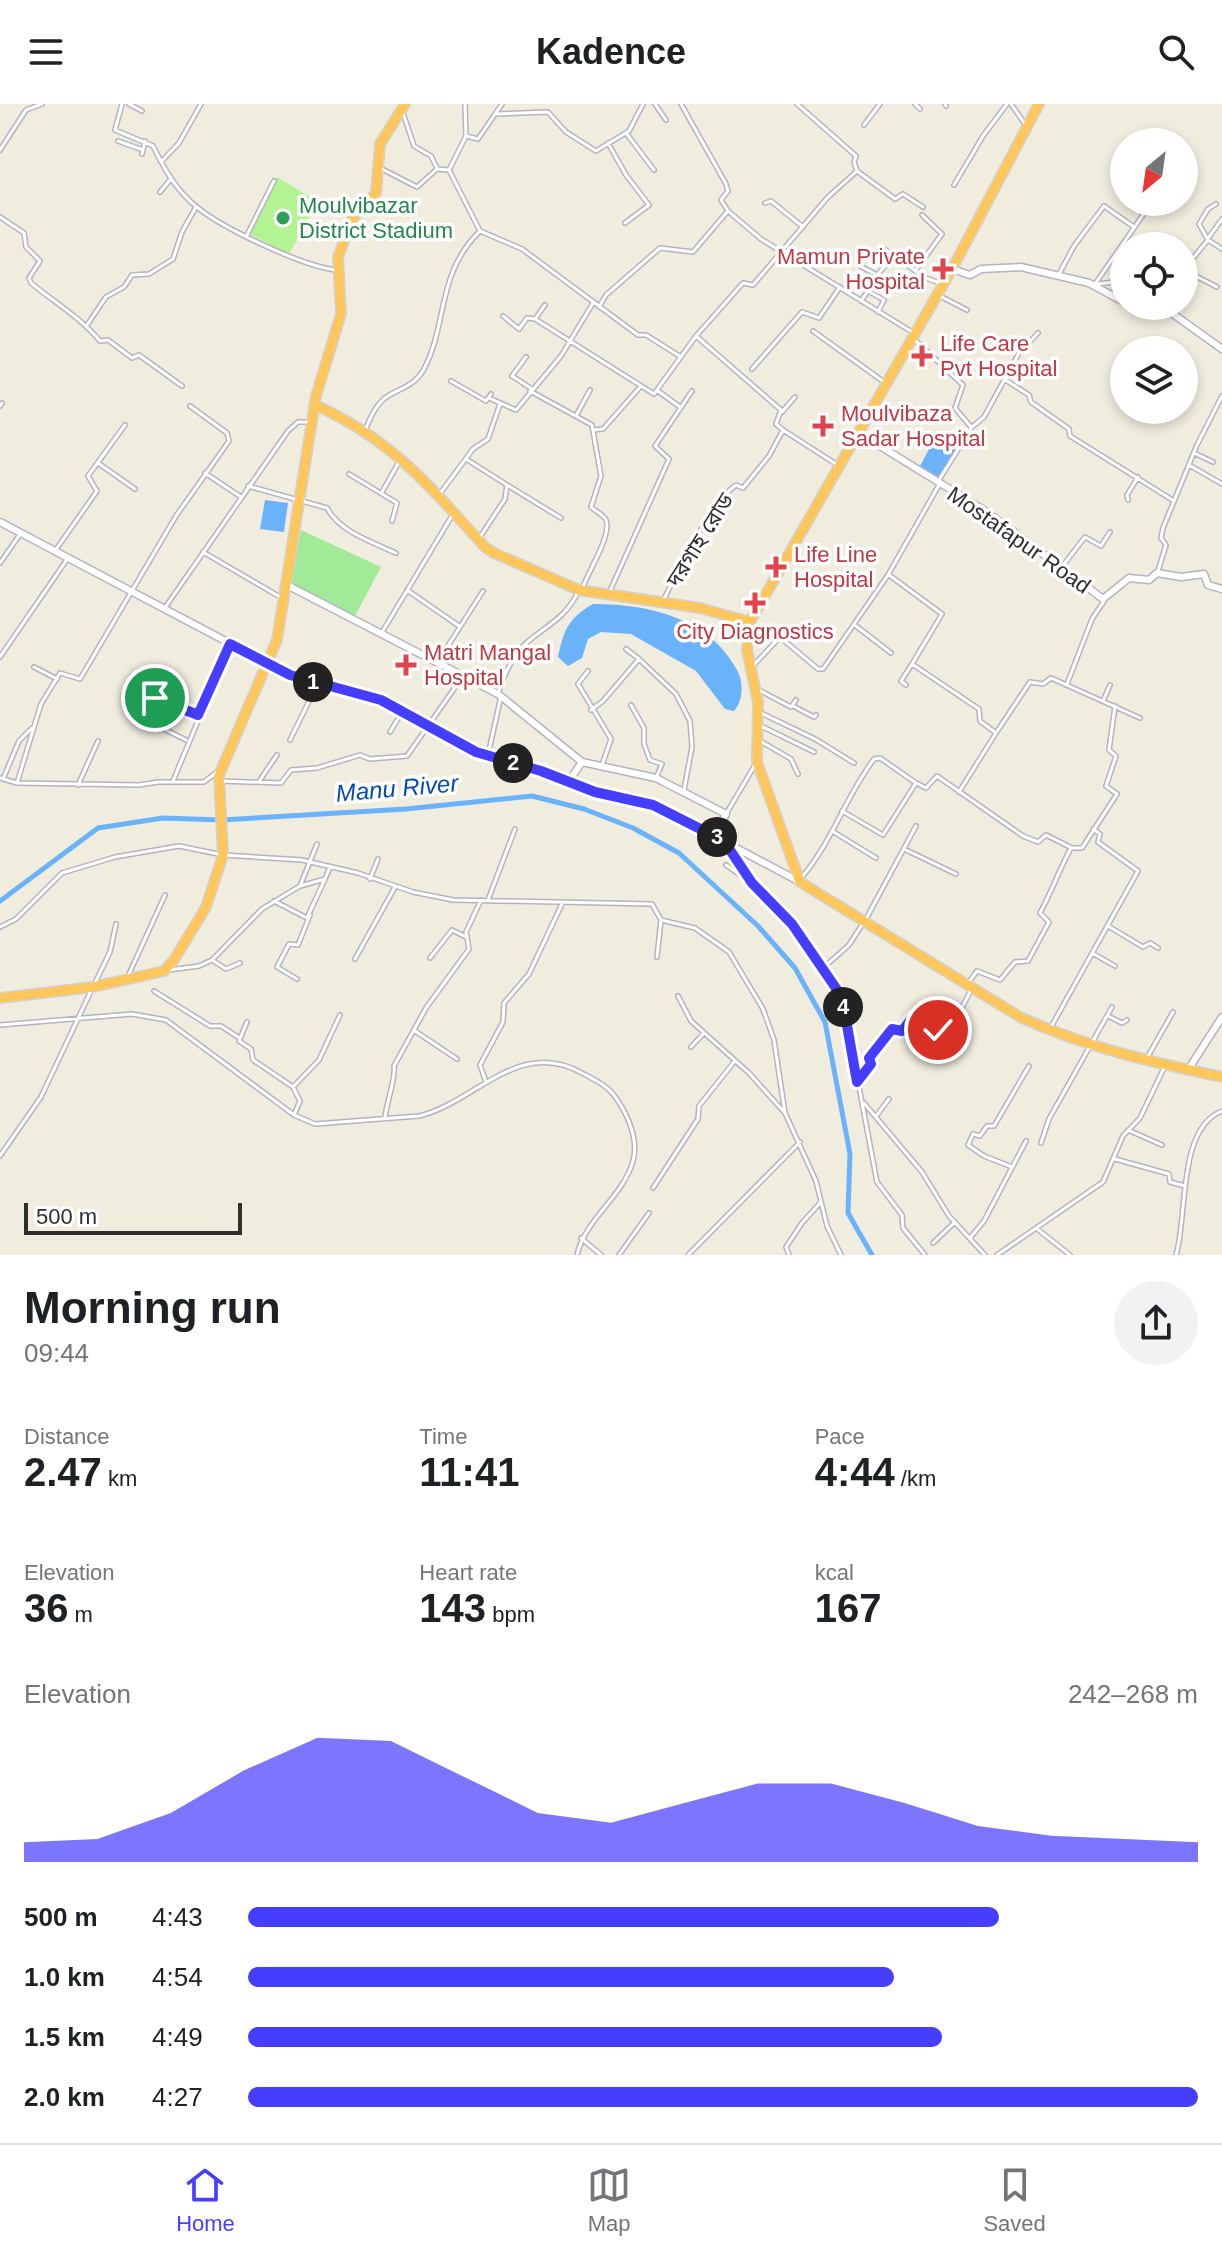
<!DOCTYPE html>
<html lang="en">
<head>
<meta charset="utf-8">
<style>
  body { margin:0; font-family:Arial,"Noto Sans Bengali",sans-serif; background:#f2f2f2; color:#202124; height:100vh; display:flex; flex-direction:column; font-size:30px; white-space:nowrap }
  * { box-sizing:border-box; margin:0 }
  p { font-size:26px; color:#757577 }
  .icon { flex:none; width:44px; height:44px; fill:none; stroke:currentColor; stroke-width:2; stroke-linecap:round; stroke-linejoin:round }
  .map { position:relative; height:1151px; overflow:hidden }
  .side { display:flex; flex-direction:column; background:#fff; flex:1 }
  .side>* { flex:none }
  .needle { width:52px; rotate:209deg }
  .controls { position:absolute; left:1110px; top:24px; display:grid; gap:16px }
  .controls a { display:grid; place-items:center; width:88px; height:88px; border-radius:50%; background:#fff; box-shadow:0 4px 12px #0003; font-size:40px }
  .scale { position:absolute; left:24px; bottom:20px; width:218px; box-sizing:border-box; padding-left:8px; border:4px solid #2e2e2e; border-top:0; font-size:22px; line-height:28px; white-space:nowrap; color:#2e2e2e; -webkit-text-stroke:6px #fff; paint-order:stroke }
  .pin { position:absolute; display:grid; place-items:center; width:68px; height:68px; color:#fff; margin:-34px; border:4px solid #fff; border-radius:50%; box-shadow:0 2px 8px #0007 }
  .km { position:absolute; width:40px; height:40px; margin:-20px; border-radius:50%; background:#222; color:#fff; font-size:22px; line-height:40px; text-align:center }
  .round { display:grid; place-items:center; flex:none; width:84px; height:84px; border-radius:42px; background:#f2f2f2 }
  .summary { display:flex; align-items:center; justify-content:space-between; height:136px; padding:0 24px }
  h1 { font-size:44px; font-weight:700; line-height:60px }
  .figures { display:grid; grid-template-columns:repeat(3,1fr); gap:12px; height:136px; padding:8px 24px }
  .figures div { display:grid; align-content:center }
  .figures b { font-size:40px; font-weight:700 }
  .figures small { font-size:22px; font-weight:400 }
  .figures p { font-size:22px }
  .chart { height:224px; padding:16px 24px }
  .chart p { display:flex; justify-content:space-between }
  .chart svg { width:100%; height:144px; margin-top:8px; fill:#453dff; opacity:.7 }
  ul { padding:0 24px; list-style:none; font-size:26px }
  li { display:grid; grid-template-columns:128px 96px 1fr; align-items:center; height:60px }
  li i { height:20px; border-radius:10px; background:#453dff }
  header { display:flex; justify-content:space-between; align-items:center; height:104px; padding:0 24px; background:#fff; font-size:36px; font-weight:700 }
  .menu { display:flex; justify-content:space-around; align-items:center; height:112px; border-top:2px solid #e0e0e0; background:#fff; font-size:22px; color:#757577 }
  .menu a { display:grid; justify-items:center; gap:4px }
  .menu .selected { color:#453dff }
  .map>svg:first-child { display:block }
  .green { fill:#a1eb98 }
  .pitch { fill:#b4f393 }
  .water { fill:#6ab3fa }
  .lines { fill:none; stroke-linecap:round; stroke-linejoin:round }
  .river { stroke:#6ab3fa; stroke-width:5 }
  .street-casing { stroke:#b4b3c2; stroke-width:6 }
  .secondary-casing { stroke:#b4b3c2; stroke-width:9 }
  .highway-casing { stroke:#d1d1d1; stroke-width:12 }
  .street { stroke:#fff; stroke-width:3 }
  .secondary { stroke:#fff; stroke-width:6 }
  .highway { stroke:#ffc75b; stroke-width:9 }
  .route-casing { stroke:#fff; stroke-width:16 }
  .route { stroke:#453dff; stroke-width:10 }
  .leisure-dot { fill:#2e9e5b; stroke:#fff; stroke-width:3 }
  .health-dot { fill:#e0444e; stroke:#fff; stroke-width:3 }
  .labels { text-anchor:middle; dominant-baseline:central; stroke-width:7; stroke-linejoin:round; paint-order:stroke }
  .leisure-label { font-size:22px; fill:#27864d; stroke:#fff; text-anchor:start }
  .health-label { font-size:22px; fill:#be3a42; stroke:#fff; text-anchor:start }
  .street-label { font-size:22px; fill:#2e2e2e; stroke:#fff }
  .water-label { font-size:24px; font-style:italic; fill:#014caf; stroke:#fff }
</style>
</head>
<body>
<header><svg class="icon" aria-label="menu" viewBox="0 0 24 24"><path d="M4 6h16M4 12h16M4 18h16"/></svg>Kadence<svg class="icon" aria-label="search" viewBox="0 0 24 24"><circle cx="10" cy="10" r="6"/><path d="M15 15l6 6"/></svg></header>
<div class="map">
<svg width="1222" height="1151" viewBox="0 0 1222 1151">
  <rect width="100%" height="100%" fill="#f0eddf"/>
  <path class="green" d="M301 426 381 463 355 512 289 479Z"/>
  <path class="pitch" d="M277 73 318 98 289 150 249 130Z"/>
  <path class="water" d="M937 330 957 343 939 373 920 362Z
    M265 396 288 399 284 428 260 425Z
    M593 500C649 500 709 514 737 566 744 578 743 597 734 607L725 605 696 567 631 530 601 528 588 535 582 554 568 562 558 553C564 526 568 514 593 500Z"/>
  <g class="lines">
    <path class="river" d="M0 797 98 724 163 714 221 716 406 705 532 692 584 705 633 724 679 749 758 822 795 864 825 918 850 1050 848 1109 872 1151"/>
    <g class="street-casing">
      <path id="street" d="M122 0 115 26 153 42C164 64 173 81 191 98 216 122 302 162 336 166
        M129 0 142 7
        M655 0 666 16
        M681 0 726 80 728 87 721 96 728 107 761 135 912 228
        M797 0 856 52 854 58 857 67 895 95 903 90 923 103
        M915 0 920 5
        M945 0 946 2
        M1011 0 1025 20
        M403 9 414 42 431 52 437 64
        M496 10 548 8 566 28 596 47 629 27 643 0
        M864 21 880 0
        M626 29 654 66
        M466 32 478 35 502 0
        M118 37 143 46
        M608 39 626 71 649 101 625 119
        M0 46 26 6 42 0
        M142 50 145 37
        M161 58 179 39 201 0
        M382 65 417 83 437 65 449 66
        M954 81 983 32 1007 0
        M160 88 170 76
        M765 99 771 97 803 123
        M0 113 24 129 26 143 40 157 29 174 31 179C54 198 81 214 100 237L108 236 132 254 139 251 182 282
        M480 127 522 145 638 231H646L681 253
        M247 131 274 77
        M1209 133 1222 115
        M1208 136 1199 120 1208 105 1216 100
        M1162 142 1163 141
        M884 145 926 174 942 180
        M860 162 877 171 894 152
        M1184 165 1208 136 1222 145
        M1184 166 1217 183
        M915 167 942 130 922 111
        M1058 172 1074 142 1104 102 1134 123
        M1095 180 1152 98
        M1097 180 1124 177
        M938 191 967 206
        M861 197 868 187 884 196 878 208
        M599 203 606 191 660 144 693 148 727 108
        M503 212 519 225 527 214 535 215 654 290 696 232 743 179 753 181 828 93 857 67
        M535 215 545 201
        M87 221 106 193 124 183 132 171 149 170 173 155 182 128 196 103
        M813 227 884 278
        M696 232 781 306 776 320 783 326
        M916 237 963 281 955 304 971 323
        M526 253 512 272 532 285
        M752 265 802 208 819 214 840 183
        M1004 275 1029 291 1031 298 1069 325 1070 332 1174 397
        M451 277 486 297 491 290
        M530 287 592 321 601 372 591 403C595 407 604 411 606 416 612 431 588 468 583 483
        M658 287 680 303
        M489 294 516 306 561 252 593 199
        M0 302 2 299
        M782 308 795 293
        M577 310 590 286
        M365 326C370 315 375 302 385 294 399 284 414 283 424 265 448 219 436 170 480 127L449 66 466 32 465 0
        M593 326 603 325 641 282
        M1194 349 1213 358
        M466 355 507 381 505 395 480 433
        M98 359 135 385
        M1189 361 1222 380
        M205 369 241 393
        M349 370 397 399 392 417
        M939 376 972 323 984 313 1019 249 1038 229
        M507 381 561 414
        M248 382 327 404C340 428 372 438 396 449
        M382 388 399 358
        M439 391 473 345 488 335 500 300
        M1128 396 1127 391 1138 373
        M55 447 97 387 88 372 125 321
        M203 448 280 493
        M0 459 21 429
        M1061 464 1085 433 1101 442 1110 428
        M1158 467 1166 441 1161 434 1163 424 1197 341 1222 292
        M889 471 942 510 912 560 979 605 980 617 996 629 959 688
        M407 486 459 522
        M610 487 669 355 655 342 692 287
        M663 497C677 469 712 397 736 381L743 384 769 352 783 326 839 362
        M164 505 288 327 298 318H308
        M856 522 891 549
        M381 530 453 410
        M626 545 639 555
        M0 553 68 454
        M437 559 483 487
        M34 563 57 575
        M752 563 780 533 818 565H823L888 471 939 381
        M588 567 578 580 611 635 602 661
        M1067 580 1092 515 1104 497
        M906 581 901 577 912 560
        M759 586 791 603 796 596
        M498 590C504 570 514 548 531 535 550 520 566 512 577 490
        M1103 597 1110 581
        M631 601 644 624V640L650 656 662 660 656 674
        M793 602 814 613 816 611
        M591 606 603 597 639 555 676 590 690 617 692 643 684 686
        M761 609 815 635 854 659
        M761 622 814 648
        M390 628 402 608
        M996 629 1030 578 1043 580 1051 574 1140 614
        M186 636 160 623 146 621 145 613 156 592 198 611
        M290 636 318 579
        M762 638 791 655 798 670
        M488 651 501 592
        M0 674 17 679 139 681 158 678H204L217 668
        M3 675 19 637 32 624
        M260 676 277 651
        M173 677 230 540
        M220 677 281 679 291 666 317 664 360 651 370 655 407 652 463 572
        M17 679 41 600 60 569 80 575 176 412 229 337 227 329 190 302
        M916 679 926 684 937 672 1023 732 1038 738 1046 731 1070 743
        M78 681 98 637
        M726 710 755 661
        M832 727 876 754
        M730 740 728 743 752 779 792 820 842 893 877 1078 902 1111 903 1124 925 1151
        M904 745 956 770
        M726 761 749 777
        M802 773C832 738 846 692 874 655L880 654 916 679 883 731 842 707
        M370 775 378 755
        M300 782 317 740
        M488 796 515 725
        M274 797 307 814 325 775
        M866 815 916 722
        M1108 822 1143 843 1150 839 1158 844
        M0 823 16 815 62 769 115 753 179 742 223 751 302 756 358 769 413 788 453 796 652 800 661 816 695 824 729 848 763 905 774 936 785 1009 816 1077 827 1122 841 1151
        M1092 849 1115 862
        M657 853 661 816
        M430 854 452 826 466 833
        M355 855 395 783
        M212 856 226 865 240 859
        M822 865 849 841 862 821
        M169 866 199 862 212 856 262 805 300 782 325 775 330 763
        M129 870 165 791
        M297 875 277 863 289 840 298 841 310 811
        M969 878 977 867 1000 876 1015 858 1028 857 1049 818 1040 809C1052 787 1059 766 1071 744H1082L1117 690 1106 682 1116 652 1109 646 1115 602
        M94 881 110 848 116 820
        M154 887 210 922H221L238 933
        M678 892 691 917 749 969 785 1009
        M1108 912 1122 919 1127 916
        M247 918 239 937 251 945 253 956 293 983
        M0 921 132 910 166 916 294 1011 315 1020 419 1012C475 999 518 933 582 969 595 976 608 982 616 994 628 1011 639 1036 633 1057 623 1093 585 1115 577 1151
        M1051 923 1138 767 1098 738 1100 730 1093 725
        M415 927 457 955
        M962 937 949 929 971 886
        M691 943 704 929
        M1147 954 1173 908
        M486 978 480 961 503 918 504 899 529 870 562 800
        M857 978 871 960 869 954 892 925 902 927 913 913 936 927 943 918 953 922
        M864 999 922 1068 949 1112 985 1151
        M294 1011 300 997 293 983 319 956 340 911
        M877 1011 889 995
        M385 1013C387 997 396 974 394 962L426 904 469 845 466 828 481 796
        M1128 1026 1162 1041
        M1041 1039 1049 1015 1112 903
        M0 1052 41 993 91 887
        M1115 1055 1169 1070 1170 1078 1185 1082
        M1012 1063 984 1052 968 1041 973 1030 980 1032 987 1022H994L1029 962
        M653 1084 698 1015 699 1002 734 958
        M1036 1124 1070 1151
        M581 1134 601 1151
        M970 1134 984 1117 1026 1037
        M933 1139 955 1118
        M619 1151 649 1109
        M688 1151 800 1038
        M789 1151 786 1143 802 1119 821 1098
        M997 1151 1103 1078 1123 1032 1140 1014 1164 964
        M1176 1151C1188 1111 1177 1025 1222 1007"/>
    </g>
    <g class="secondary-casing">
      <path id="secondary" d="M952 165 970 171 981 165 1021 163 1089 179 1124 198
        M1133 202 1146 209 1154 202
        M1162 202 1222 245
        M859 329 987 408 1103 495 1129 474 1149 476 1157 469 1181 473 1204 470 1208 481 1222 485
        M0 418 290 571 381 596 476 648 667 707 800 778
        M285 480 498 590 582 658 656 674 726 710 714 732
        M569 677 582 658
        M1188 966 1222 913"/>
    </g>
    <g class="highway-casing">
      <path id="highway" d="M1039 0 952 165 750 518 747 546 758 598 757 658 800 778 1020 913C1085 943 1151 958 1222 973
        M315 301C393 336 429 382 485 443L494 449 579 486 700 504 750 518
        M0 894 93 883 164 867 174 856 206 803 223 751 219 671 277 536 316 292 341 210 338 153 352 115 376 89 380 40 405 0"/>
    </g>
    <use href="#street" class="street"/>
    <use href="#secondary" class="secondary"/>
    <use href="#highway" class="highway"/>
  </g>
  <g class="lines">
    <g class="route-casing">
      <path id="route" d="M155 594 198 611 230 540 290 571 381 596 476 648 541 667 595 688 653 701 730 740 728 743 752 779 792 820 842 893 857 978 871 960 869 954 892 925 902 927 913 913 938 926"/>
    </g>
    <use href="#route" class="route"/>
  </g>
  <circle class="leisure-dot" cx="283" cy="114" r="8"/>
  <g class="health-dot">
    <path d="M939 153h8v8h8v8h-8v8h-8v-8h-8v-8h8z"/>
    <path d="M918 240h8v8h8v8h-8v8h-8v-8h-8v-8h8z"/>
    <path d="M819 310h8v8h8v8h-8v8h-8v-8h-8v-8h8z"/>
    <path d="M772 451h8v8h8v8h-8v8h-8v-8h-8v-8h8z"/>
    <path d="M751 487h8v8h8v8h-8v8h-8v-8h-8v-8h8z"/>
    <path d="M402 549h8v8h8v8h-8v8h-8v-8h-8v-8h8z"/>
  </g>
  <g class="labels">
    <g class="leisure-label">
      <text x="299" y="101">Moulvibazar<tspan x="299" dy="25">District Stadium</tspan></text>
    </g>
    <g class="health-label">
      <text x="925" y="152" text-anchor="end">Mamun Private<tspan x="925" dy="25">Hospital</tspan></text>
      <text x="940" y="239">Life Care<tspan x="940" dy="25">Pvt Hospital</tspan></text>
      <text x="841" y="309">Moulvibaza<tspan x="841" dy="25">Sadar Hospital</tspan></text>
      <text x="794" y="450">Life Line<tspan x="794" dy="25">Hospital</tspan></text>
      <text x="755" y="527" text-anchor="middle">City Diagnostics</text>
      <text x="424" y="548">Matri Mangal<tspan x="424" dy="25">Hospital</tspan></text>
    </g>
    <g class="street-label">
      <text transform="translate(700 436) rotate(-58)">দরগাহ রোড</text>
      <text transform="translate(1019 436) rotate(35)">Mostafapur Road</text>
    </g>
    <g class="water-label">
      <text transform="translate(397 684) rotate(-5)">Manu River</text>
    </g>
  </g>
</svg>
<div class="controls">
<a><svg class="needle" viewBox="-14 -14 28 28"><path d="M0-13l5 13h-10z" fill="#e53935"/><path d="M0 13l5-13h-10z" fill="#757577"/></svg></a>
<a><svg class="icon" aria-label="locate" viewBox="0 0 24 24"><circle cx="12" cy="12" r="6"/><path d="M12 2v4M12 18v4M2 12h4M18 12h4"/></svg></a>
<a><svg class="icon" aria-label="layers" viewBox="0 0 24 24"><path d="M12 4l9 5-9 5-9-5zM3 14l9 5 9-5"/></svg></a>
</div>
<div class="scale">500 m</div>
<div class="pin" style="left:155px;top:594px;background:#1e9e55"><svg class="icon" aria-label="arrive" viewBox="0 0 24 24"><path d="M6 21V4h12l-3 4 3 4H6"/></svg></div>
<div class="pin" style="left:938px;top:926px;background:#d93025"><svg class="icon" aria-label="check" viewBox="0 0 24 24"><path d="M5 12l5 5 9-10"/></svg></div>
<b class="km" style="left:313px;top:578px">1</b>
<b class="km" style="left:513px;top:659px">2</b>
<b class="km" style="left:717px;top:733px">3</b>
<b class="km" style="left:843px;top:903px">4</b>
</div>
<section class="side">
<div class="summary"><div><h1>Morning run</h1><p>09:44</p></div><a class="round"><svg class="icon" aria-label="share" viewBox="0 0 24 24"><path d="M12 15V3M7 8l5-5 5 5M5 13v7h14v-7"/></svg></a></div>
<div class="figures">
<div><p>Distance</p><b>2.47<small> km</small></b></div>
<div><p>Time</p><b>11:41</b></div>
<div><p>Pace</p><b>4:44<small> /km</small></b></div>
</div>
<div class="figures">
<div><p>Elevation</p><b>36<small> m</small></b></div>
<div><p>Heart rate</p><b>143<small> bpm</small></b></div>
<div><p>kcal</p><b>167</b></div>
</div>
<div class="chart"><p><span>Elevation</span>242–268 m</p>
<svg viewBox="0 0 160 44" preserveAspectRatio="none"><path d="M0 44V38L10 37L20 29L30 16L40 6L50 7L60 18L70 29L80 32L90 26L100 20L110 20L120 26L130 33L140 36L150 37L160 38V44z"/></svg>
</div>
<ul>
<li><b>500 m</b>4:43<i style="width:79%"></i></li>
<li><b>1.0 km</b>4:54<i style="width:68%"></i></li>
<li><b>1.5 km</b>4:49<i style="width:73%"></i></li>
<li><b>2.0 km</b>4:27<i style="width:100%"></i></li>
</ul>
</section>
<nav class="menu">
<a class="selected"><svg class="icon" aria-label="home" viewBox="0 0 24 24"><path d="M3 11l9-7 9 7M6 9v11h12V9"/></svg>Home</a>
<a><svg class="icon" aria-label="map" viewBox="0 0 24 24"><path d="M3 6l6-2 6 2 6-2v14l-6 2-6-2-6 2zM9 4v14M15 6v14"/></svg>Map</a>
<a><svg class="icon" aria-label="saved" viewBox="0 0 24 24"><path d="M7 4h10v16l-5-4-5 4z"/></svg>Saved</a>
</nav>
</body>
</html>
